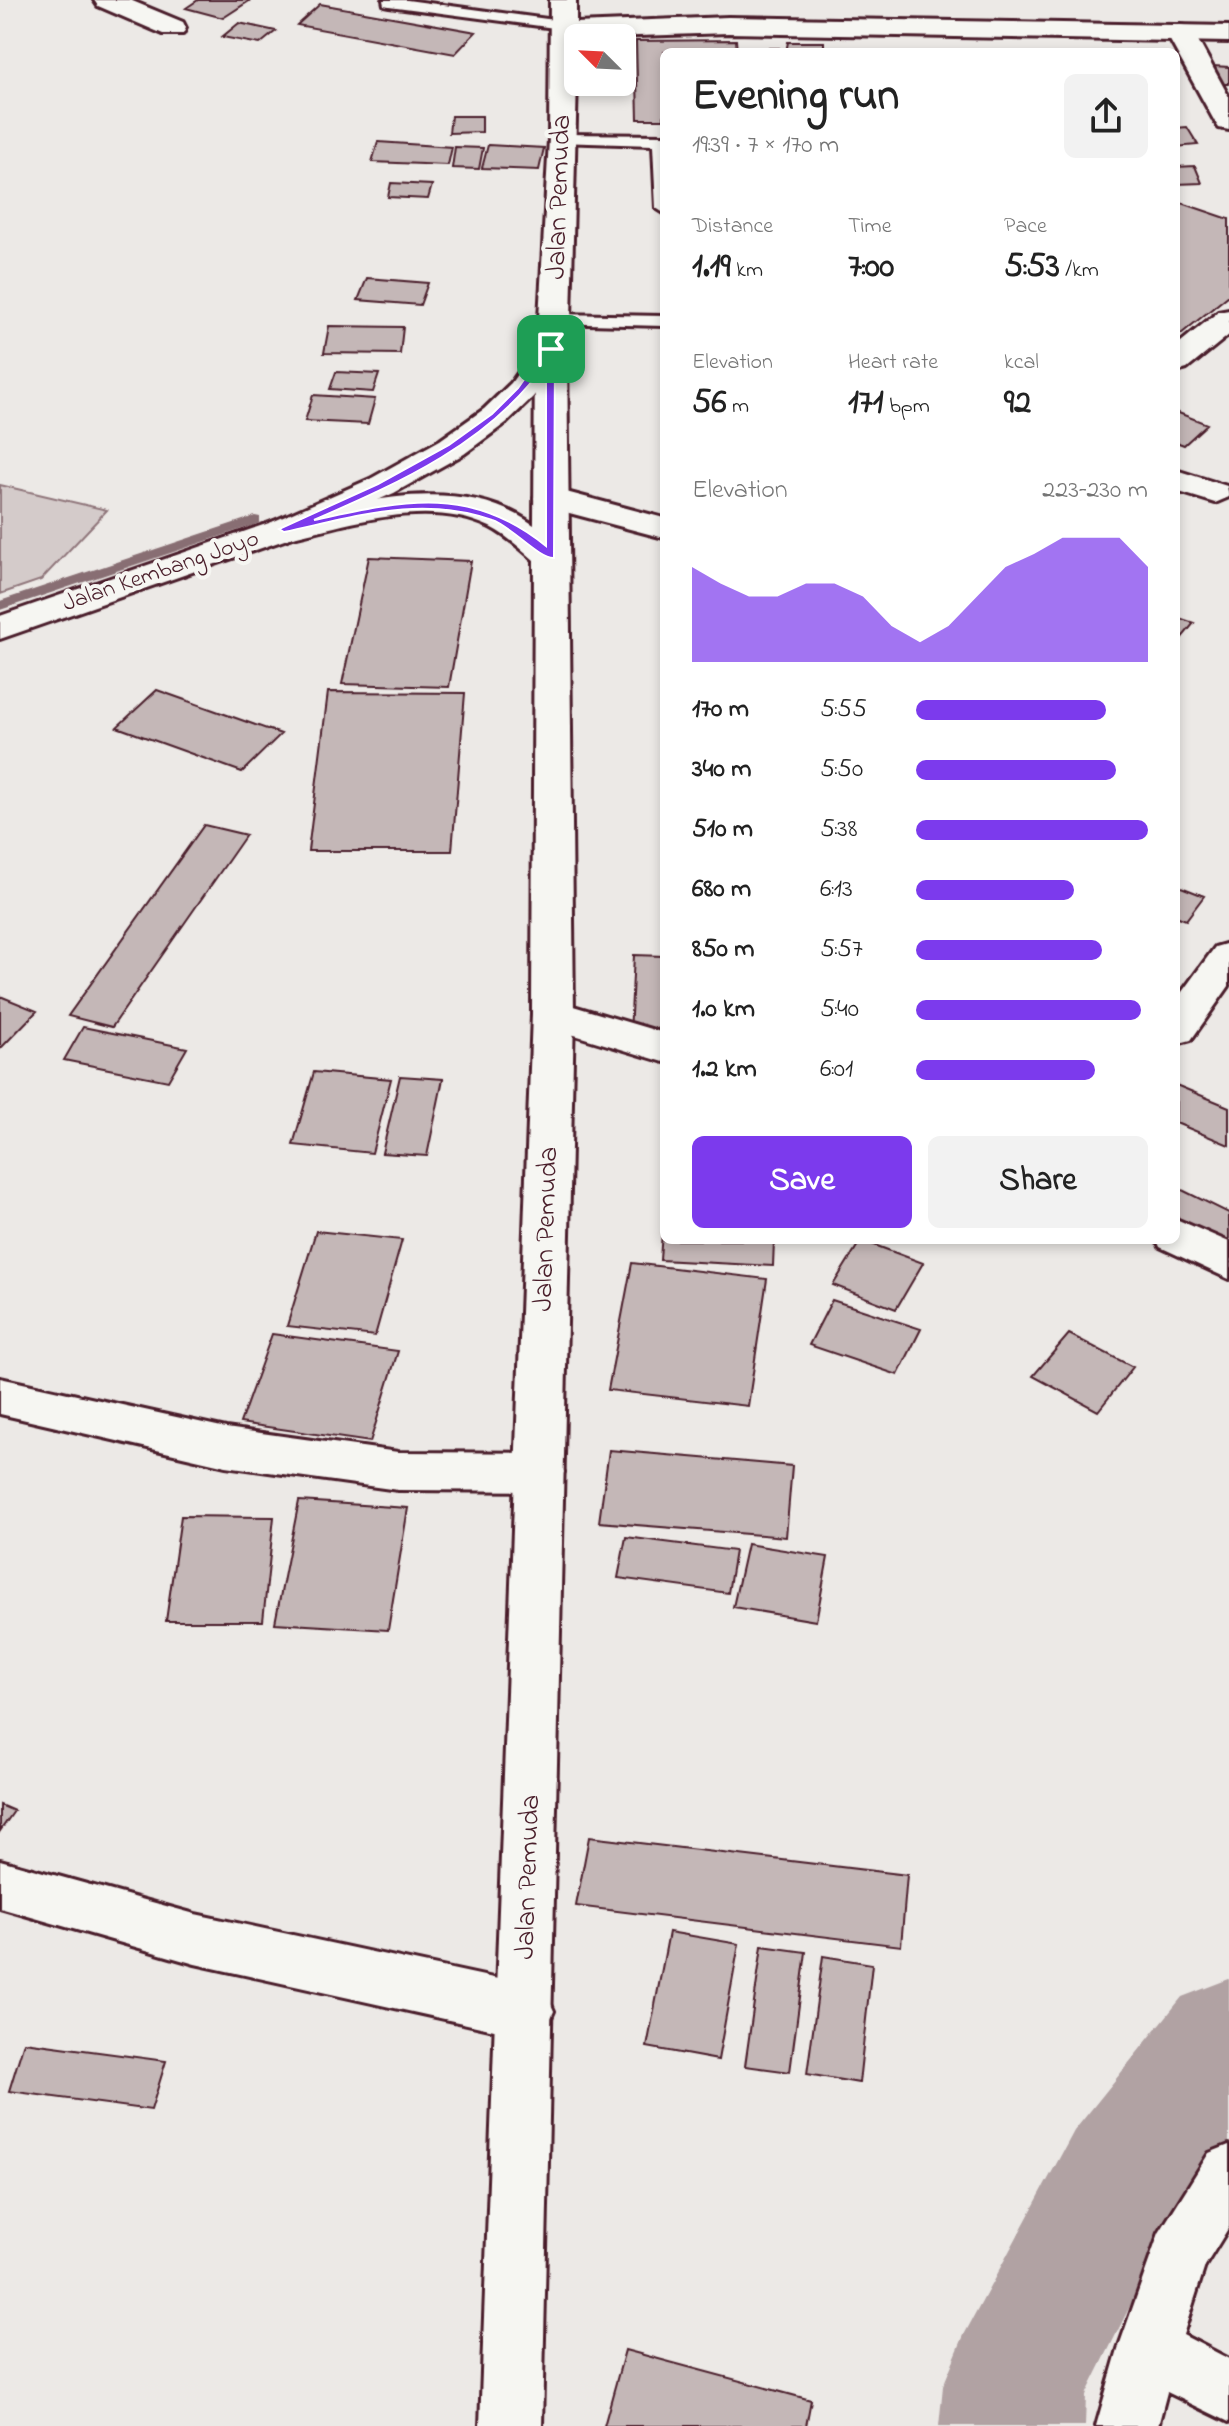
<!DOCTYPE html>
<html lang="en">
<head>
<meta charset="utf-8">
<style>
  body { margin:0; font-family:"Indie Flower",sans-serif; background:#f2f2f2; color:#222; height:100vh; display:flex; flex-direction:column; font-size:30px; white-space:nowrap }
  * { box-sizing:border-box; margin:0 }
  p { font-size:26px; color:#767676 }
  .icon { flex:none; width:44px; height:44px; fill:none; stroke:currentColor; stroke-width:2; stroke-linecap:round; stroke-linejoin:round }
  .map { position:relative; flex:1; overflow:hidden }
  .panel { position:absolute; left:660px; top:48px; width:520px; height:1196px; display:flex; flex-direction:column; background:#fff; border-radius:12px; box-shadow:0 4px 12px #0003 }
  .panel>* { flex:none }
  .needle { width:52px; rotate:294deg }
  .fabs { position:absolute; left:564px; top:24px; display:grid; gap:16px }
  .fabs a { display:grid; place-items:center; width:72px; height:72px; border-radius:12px; background:#fff; box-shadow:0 4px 12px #0003; font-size:40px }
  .pin { position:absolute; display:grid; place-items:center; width:68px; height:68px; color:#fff; margin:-34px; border-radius:16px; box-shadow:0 4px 12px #0006 }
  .round { display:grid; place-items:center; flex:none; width:84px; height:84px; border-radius:12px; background:#f2f2f2 }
  .summary { display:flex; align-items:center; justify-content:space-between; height:136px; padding:0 32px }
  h1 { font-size:44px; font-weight:700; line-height:60px }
  .metrics { display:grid; grid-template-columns:repeat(3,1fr); gap:12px; height:136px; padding:8px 32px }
  .metrics div { display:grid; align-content:center }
  .metrics b { font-size:34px; font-weight:700 }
  .metrics small { font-size:22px; font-weight:400 }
  .metrics p { font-size:22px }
  .chart { height:224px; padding:16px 32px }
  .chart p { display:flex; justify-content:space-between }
  .chart svg { width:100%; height:144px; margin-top:8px; fill:#7c3aed; opacity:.7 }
  .primary-button { display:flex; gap:16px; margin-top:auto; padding:16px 32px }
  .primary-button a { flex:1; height:92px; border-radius:12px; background:#7c3aed; color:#fff; font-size:32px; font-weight:700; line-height:92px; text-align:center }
  .primary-button a+a { background:#f2f2f2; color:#222 }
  ul { padding:0 32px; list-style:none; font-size:26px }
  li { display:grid; grid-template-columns:128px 96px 1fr; align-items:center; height:60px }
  li i { height:20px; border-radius:10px; background:#7c3aed }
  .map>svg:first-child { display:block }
  .green { fill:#d4cbca; stroke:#8f757a; stroke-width:2 }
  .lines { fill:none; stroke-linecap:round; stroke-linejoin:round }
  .stream { fill:#886e73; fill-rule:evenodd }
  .river { fill:#b1a2a3; fill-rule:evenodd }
  .building { fill:#c4b7b7; stroke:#4a1f2b; stroke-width:2 }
  .service-casing { stroke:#4a1f2b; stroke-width:6 }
  .minor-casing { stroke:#4a1f2b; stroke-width:6 }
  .secondary-casing { stroke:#4a1f2b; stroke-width:6 }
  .primary-casing { stroke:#4a1f2b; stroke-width:6 }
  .service { fill:#f6f6f2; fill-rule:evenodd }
  .minor { fill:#f6f6f2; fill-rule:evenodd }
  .secondary { fill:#f6f6f2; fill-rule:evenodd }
  .primary { fill:#f6f6f2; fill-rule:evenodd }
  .route { fill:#7c3aed; stroke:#fff; stroke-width:2; fill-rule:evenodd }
  .labels { text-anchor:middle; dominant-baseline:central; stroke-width:8; stroke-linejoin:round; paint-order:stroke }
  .far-street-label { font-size:24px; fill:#4a1f2b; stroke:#f6f6f2 }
  .street-label { font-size:28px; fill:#4a1f2b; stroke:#f6f6f2 }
</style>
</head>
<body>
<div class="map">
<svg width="1229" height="2426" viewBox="0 0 1229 2426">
  <rect width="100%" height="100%" fill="#ece9e6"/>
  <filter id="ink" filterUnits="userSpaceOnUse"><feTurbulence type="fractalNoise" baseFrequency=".0125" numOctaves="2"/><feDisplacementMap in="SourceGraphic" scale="16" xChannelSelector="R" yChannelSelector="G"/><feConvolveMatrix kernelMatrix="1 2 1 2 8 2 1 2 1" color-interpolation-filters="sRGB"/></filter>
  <g filter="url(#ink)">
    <path class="green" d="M0 485 107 510 41 580 0 594Z"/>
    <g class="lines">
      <path class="stream" d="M255 516 260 517V523L0 610V601Z"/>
      <path class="river" d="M1229 1979V2146L1170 2225 1086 2395 1085 2426H939L943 2386 964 2335 1074 2131 1182 1997Z"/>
    </g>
    <path class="building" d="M198 0H247L249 1 223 18 186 8Z
      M320 4 476 32 455 54 297 25Z
      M239 23 276 31 260 44 222 37Z
      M736 40 737 52H664V119H638L636 41Z
      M788 42H824V52H786Z
      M742 48H779V52H742Z
      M1213 66 1229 67V84H1216Z
      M451 116H482V132L449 133Z
      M1187 127 1198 145 1176 147V128Z
      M378 142 452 147 448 165 372 162Z
      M488 145 544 148 539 170 482 168Z
      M455 147 483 148 479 169 452 168Z
      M1195 166 1202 183 1176 184V167Z
      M391 183 432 185 428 199 388 197Z
      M1176 201 1229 219V295L1176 338Z
      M367 278 428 283 420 305 358 300Z
      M329 326 403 327 400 354 324 353Z
      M336 372 379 374 373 392 330 389Z
      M313 395 375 399 368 424 305 421Z
      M1176 412 1207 424 1184 445 1176 442Z
      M369 557 471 561 449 687 342 684Z
      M1176 617 1194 623 1176 645Z
      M157 690 281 734 242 772 117 727Z
      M328 692 465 693 452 851H308Z
      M204 825 246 835 112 1027 68 1016Z
      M1176 885 1204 896 1186 920 1176 916Z
      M634 955 664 956V1034H630Z
      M0 996 37 1011 0 1049Z
      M83 1027 187 1048 168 1081 64 1060Z
      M314 1072 391 1079 372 1153 293 1145Z
      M400 1076 443 1079 427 1156 382 1153Z
      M1176 1085 1229 1107V1145L1176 1123Z
      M1176 1187 1229 1213V1255L1176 1229Z
      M664 1203V1240H774L773 1266 660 1260Z
      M316 1231 402 1240 375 1336 287 1326Z
      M861 1240 923 1263 896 1309 833 1285Z
      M632 1263 767 1279 748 1406 608 1390Z
      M832 1300 921 1329 898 1375 809 1345Z
      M272 1334 398 1351 370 1442 240 1423Z
      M1069 1334 1133 1367 1098 1411 1033 1376Z
      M609 1450 792 1466 786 1537 599 1522Z
      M299 1501 408 1508 388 1630 275 1623Z
      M181 1516 274 1517 263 1621H166Z
      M626 1537 735 1551 728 1593 618 1578Z
      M747 1544 828 1557 816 1621 733 1607Z
      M0 1805 14 1811 0 1831Z
      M589 1837 907 1875 901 1946 576 1906Z
      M669 1932 739 1944 718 2060 647 2047Z
      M762 1946 806 1952 790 2072 745 2066Z
      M823 1956 872 1964 859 2083 807 2074Z
      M24 2042 166 2061 151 2110 9 2091Z
      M625 2350 811 2400 806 2426H604Z"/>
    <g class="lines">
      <g class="service-casing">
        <path id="service" d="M383 0H407L562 21 569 25 562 29 389 6 384 5Z
          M563 134 664 135V213L656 208 653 145 557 142 555 139Z
          M555 314 664 316V326L549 323 547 319Z"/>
      </g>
      <g class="minor-casing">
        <path id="minor" d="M94 0H130L183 22 186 28 183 34H163L98 6Z
          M1180 25 1190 27 1194 33 1229 97V130L1219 128 1215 122 1166 33 1170 27Z
          M1229 310V335L1187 369 1176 372V346L1218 312Z
          M1176 470 1227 486 1229 497 1215 503 1176 491Z
          M551 488 664 518V538L539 505 534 498 539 491Z
          M1229 943V986L1191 1040 1176 1044V1000L1215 947Z
          M553 1000 664 1033V1062L538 1024 532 1014 538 1004Z
          M1176 1219 1229 1242V1279L1160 1247 1157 1240H1176Z
          M0 1378 226 1428 398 1452 540 1453 557 1459 564 1472 557 1485 540 1491 398 1490 226 1466 0 1414Z
          M0 1860 195 1914 526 1985 546 1993 554 2011 546 2029 526 2037 195 1964 0 1908Z
          M1229 2145V2227L1205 2266 1183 2335 1229 2359V2422L1167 2392 1158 2426H1096L1118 2349 1159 2233 1209 2153Z"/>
      </g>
      <g class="secondary-casing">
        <path id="secondary" d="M551 340 562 342 567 349 574 1014 542 2426H480L532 1014 534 560C520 548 506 535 490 527 427 497 347 525 284 539L272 536 267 529 272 522 284 519C364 501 461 473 534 525L535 349 540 342Z"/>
      </g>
      <g class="primary-casing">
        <path id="primary" d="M550 0H576V23L728 17 1229 26V42L728 33 578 38 571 319 567 349 533 397 506 423 464 454 394 493 296 536 0 639V616L272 522 370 479 440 440 484 409 511 383 535 349 539 319 549 139Z"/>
      </g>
      <use href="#service" class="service"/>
      <use href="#minor" class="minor"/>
      <use href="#secondary" class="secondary"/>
      <use href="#primary" class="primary"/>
    </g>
  </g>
  <path class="route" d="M547 347 555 349 554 558C539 559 511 526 492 520 420 495 355 517 284 532L279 529 378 484 449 445 492 414 518 388ZM546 363V546C470 484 402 501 314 520 401 482 490 443 546 363Z"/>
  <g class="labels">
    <g class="far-street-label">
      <text transform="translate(161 572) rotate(-19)">Jalan Kembang Joyo</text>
    </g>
    <g class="street-label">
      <text transform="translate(560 197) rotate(-88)">Jalan Pemuda</text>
      <text transform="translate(547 1229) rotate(-88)">Jalan Pemuda</text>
      <text transform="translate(529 1877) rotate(-88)">Jalan Pemuda</text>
    </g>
  </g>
</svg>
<div class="fabs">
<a><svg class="needle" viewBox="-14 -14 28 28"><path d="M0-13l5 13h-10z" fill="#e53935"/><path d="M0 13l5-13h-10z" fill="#767676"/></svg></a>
</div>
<div class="pin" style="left:551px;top:349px;background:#1e9e55"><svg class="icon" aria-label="arrive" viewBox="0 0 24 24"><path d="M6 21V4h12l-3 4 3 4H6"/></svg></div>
<section class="panel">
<div class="summary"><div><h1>Evening run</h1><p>19:39 · 7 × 170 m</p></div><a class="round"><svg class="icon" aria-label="share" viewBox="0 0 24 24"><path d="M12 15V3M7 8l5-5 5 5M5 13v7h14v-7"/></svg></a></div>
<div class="metrics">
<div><p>Distance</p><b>1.19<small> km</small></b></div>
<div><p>Time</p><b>7:00</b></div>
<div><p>Pace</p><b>5:53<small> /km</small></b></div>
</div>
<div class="metrics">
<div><p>Elevation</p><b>56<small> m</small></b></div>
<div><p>Heart rate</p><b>171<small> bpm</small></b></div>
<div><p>kcal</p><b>92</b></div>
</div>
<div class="chart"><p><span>Elevation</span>223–230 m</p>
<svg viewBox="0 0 160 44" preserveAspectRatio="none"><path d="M0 44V15L10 20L20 24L30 24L40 20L50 20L60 24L70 33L80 38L90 33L100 24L110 15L120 11L130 6L140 6L150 6L160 15V44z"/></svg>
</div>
<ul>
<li><b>170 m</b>5:55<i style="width:82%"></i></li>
<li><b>340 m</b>5:50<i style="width:86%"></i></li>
<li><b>510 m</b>5:38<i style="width:100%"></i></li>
<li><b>680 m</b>6:13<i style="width:68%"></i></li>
<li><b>850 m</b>5:57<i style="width:80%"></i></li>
<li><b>1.0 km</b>5:40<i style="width:97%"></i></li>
<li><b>1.2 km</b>6:01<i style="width:77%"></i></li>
</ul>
<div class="primary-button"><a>Save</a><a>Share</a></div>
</section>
</div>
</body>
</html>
